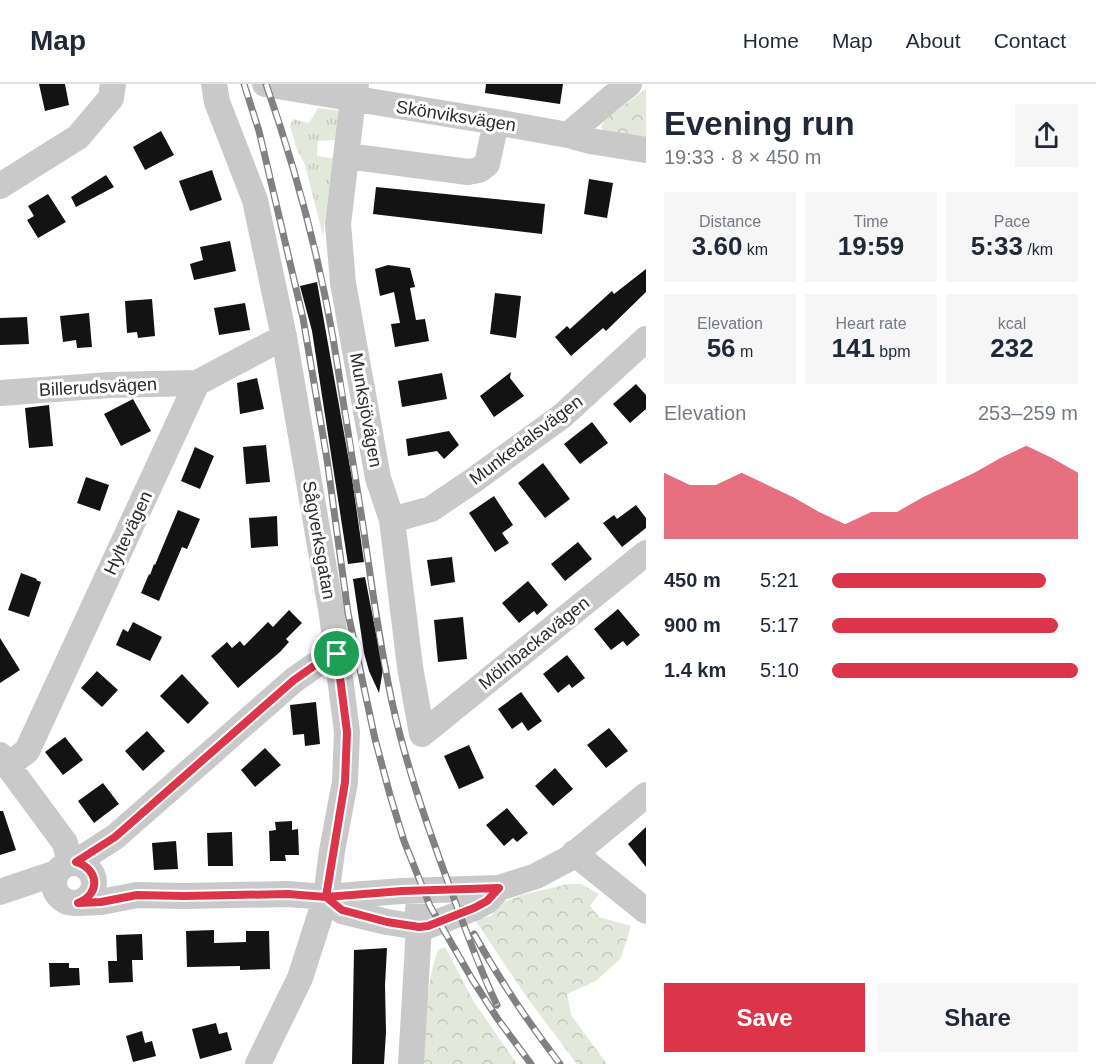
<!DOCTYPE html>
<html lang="en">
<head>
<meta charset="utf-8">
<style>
  body { margin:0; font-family:Arial,sans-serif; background:#f6f6f7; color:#1f2937; height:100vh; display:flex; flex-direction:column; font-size:22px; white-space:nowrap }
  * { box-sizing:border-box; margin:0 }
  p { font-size:20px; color:#747a83 }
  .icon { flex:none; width:33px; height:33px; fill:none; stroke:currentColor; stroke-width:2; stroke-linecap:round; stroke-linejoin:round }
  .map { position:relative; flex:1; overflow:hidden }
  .sheet { display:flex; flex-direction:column; background:#fff; width:450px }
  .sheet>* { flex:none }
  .pin { position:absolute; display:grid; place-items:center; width:51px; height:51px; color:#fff; margin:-26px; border:3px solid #fff; border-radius:50%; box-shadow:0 2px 6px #0007 }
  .round { display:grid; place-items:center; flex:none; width:63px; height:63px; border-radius:0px; background:#f6f6f7 }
  .summary { display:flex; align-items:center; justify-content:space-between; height:102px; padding:0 18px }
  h1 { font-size:33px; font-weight:700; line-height:45px }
  .figures { display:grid; grid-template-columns:repeat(3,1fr); gap:9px; height:102px; padding:6px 18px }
  .figures div { display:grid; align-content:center; border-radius:0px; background:#f6f6f7; text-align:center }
  .figures b { font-size:26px; font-weight:700 }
  .figures small { font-size:16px; font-weight:400 }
  .figures p { font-size:16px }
  .chart { height:168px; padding:12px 18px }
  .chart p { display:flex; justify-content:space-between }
  .chart svg { width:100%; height:108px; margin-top:6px; fill:#dc354a; opacity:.7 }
  .button { display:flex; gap:12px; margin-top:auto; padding:12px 18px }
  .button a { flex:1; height:69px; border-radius:0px; background:#dc354a; color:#fff; font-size:24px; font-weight:700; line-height:69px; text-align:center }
  .button a+a { background:#f6f6f7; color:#1f2937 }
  ul { padding:0 18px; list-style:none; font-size:20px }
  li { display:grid; grid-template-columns:96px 72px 1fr; align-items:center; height:45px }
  li i { height:15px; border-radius:8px; background:#dc354a }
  header { display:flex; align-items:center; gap:36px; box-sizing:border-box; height:84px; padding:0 30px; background:#fff; border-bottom:2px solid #e0e1e3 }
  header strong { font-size:28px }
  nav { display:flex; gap:33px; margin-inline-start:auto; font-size:21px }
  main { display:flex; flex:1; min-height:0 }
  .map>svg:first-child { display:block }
  .grass { fill:url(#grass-tufts) }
  .forest { fill:url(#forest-crowns) }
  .building { fill:#131313 }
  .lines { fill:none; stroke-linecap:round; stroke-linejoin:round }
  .minor { stroke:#c9c9c9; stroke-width:26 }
  .rail-casing { stroke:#818181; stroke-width:7 }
  .rail { stroke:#fff; stroke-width:4.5; stroke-dasharray:14; stroke-linecap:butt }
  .route-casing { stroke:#fff; stroke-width:12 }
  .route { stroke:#dc354a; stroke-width:8 }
  .labels { text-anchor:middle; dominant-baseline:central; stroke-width:6; stroke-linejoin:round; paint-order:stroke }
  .street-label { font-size:18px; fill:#2c2c2c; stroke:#fff }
</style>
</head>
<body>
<header>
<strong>Map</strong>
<nav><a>Home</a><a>Map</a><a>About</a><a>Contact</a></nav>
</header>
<main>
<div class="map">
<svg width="646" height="980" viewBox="0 0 646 980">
  <defs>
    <pattern id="grass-tufts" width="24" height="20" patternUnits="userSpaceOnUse" patternTransform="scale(1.5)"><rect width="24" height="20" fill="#e3e9da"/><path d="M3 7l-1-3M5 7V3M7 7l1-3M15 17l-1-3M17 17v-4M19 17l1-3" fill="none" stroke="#c3c8bb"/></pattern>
    <pattern id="forest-crowns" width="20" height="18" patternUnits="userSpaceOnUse" patternTransform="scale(1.5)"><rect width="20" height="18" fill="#e3e9da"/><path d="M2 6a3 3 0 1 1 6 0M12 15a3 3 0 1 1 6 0" fill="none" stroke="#c3c8bb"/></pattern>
  </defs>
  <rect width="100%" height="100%" fill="#fff"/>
  <path class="grass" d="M318 24 343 27 336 56 318 57 317 72 333 74 323 152 305 81 296 63 290 42 293 35 309 39Z"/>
  <path class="forest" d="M646 5V55L606 51 601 43 606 34Z
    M569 800H581L599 810 590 822 599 833 631 842 621 874 596 897 567 910 571 931 607 980H577L528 915 475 836 491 832 499 820 521 811Z
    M445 863 474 918 517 980H423C426 943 425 901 438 866Z"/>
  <path class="building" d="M39 0H65L69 21 45 27Z
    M486 0H563L560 20 485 9Z
    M161 47 174 71 145 86 133 63Z
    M212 86 222 116 190 127 179 97Z
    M106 91 114 103 76 123 71 113Z
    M589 95 613 99 607 134 584 130Z
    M376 103 545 120 542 150 373 130Z
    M48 110 66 138 38 154 27 136 34 132 28 122Z
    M230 157 236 187 194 196 190 180 203 176 200 163Z
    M388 181 410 184 415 203 410 204 416 236 425 235 429 257 395 263 391 240 400 239 394 208 380 212 375 185Z
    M646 185V208L606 247 603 244 571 272 555 253 567 242 570 245 612 207 614 210Z
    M317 198 352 394 364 478 348 480 312 247 300 202Z
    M495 209 521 212 516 254 490 250Z
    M152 215 155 252 138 254 137 248 127 249 125 217Z
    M245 219 250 246 219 251 214 224Z
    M89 229 92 263 77 264 76 256 63 258 60 232Z
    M27 233 29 260 0 261V234Z
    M511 288 510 294 524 312 494 333 480 312Z
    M442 289 447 315 402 323 398 297Z
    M257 294 264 325 240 330 237 299Z
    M636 300 646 311V325L630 339 613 320Z
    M133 315 151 347 121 362 104 330 131 316Z
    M49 321 53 362 29 364 25 324Z
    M592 338 608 359 580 380 564 360Z
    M449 347 459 361 444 375 437 367 408 372 406 355Z
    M266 361 270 398 246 400 243 363Z
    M195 363 214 372 200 405 181 397Z
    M543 379 570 415 545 434 518 399Z
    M86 393 109 401 100 427 77 419Z
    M494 412 513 441 502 449 509 459 495 468 469 429Z
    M636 421 646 434V444L622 463 603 439 614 431 617 435Z
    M178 426 200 435 187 465 182 463 159 517 141 509 149 490 150 491 154 480 155 481Z
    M277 432 278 462 251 464 249 434Z
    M578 458 592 475 565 497 551 480Z
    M452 473 455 498 431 502 427 476Z
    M21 489 37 495 36 496 41 498 29 533 8 526Z
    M365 493 383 585 379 609 369 587 364 569 353 495Z
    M528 497 548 521 537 531 534 527 519 539 502 519Z
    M618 525 640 551 627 562 623 557 611 566 594 545Z
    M289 526 302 539 286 555 289 558 280 568 238 604 211 572 227 558 232 564 240 557 244 562 268 538 273 543Z
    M463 533 467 575 438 578 434 536Z
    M133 538 162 553 150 577 116 561 123 545 128 548Z
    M0 554 20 586 0 599Z
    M567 571 585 594 572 604 569 600 558 609 543 590Z
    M97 587 118 606 102 623 81 604Z
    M182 590 209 619 188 640 160 612Z
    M521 608 542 637 528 647 522 638 512 645 498 625Z
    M316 618 320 660 305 662 304 650 293 651 290 621Z
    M609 644 628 667 606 684 587 661Z
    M147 647 165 667 143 687 125 667Z
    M65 653 83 676 63 691 45 668Z
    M469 661 484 694 459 705 444 672Z
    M265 664 281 681 255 703 241 686Z
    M555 684 573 705 553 722 535 702Z
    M103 699 119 720 94 739 78 717Z
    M507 724 528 749 517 758 513 754 504 762 486 741Z
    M0 727H3L16 766 0 771Z
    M292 737V746L298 745 299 771H285L286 777H270L269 747 276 746 275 738Z
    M646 743V783L628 760Z
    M232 748 233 782H208L207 749Z
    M176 757 178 785 154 786 152 759Z
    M214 846V859L246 858V847H269L270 885 240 886V882L187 883 186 847Z
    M142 850 143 876H132L133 898 109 899 108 877H117L116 851Z
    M387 864 385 901 386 948 384 980H352L354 866Z
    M49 879H69V884H79L80 901 50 903Z
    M216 939 219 950 227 948 232 966 200 975 192 945Z
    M142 947 145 959 152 957 156 972 133 978 126 952Z"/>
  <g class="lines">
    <path class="minor" d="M214 0 217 18 255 116 284 253 332 531 347 648 345 698 332 767 326 813 300 894 258 980
      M265 0 496 38 568 51 590 57 646 66
      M356 0 353 14 338 140 343 199 378 394 392 436 410 583 422 650 646 469
      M568 51 610 15 629 0
      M347 72 468 88 479 86 487 80 496 38
      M0 102 78 53 111 14 113 0
      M0 309 110 301 197 299
      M392 436 431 425 474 396 562 332 646 255
      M0 671 65 759 70 779
      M8 681 27 667 197 299 284 253
      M574 769 646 827
      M76 778 115 753 294 596 314 582 337 570
      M54 799a20 20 0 1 1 40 0a20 20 0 1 1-40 0Z
      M0 808 56 789
      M326 813 342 827 387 838 419 843 428 842 474 824 487 817 499 804
      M78 819 101 818 137 811 184 812 288 810 326 813 402 807 499 804 536 792 568 775 646 711
      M411 980 419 843 418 825"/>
    <g class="rail-casing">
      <path id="rail" d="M244 0 259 47 303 234 327 375 348 529 375 655 390 711 404 757 430 822 472 895 497 934 531 980
        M266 0C295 83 318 168 333 254 344 319 354 384 364 448 372 505 380 562 392 618 406 681 427 741 449 801 464 841 478 882 497 921
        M474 850C499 895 528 938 560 980"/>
    </g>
    <use href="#rail" class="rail"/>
  </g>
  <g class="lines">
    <g class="route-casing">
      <path id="route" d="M337 570 314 582 294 596 115 753 76 778C99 785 101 810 78 819L101 818 137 811 184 812 288 810 326 813 342 826 387 838 419 843 428 842 474 824 487 817 499 804 402 807 326 813 345 698 347 648 337 570"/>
    </g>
    <use href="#route" class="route"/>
  </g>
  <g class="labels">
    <g class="street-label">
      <text transform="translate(456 32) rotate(9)">Skönviksvägen</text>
      <text transform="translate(98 303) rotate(-3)">Billerudsvägen</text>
      <text transform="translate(366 326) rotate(80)">Munksjövägen</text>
      <text transform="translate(526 356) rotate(-37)">Munkedalsvägen</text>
      <text transform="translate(128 449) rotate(-65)">Hyltevägen</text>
      <text transform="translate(319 456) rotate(80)">Sågverksgatan</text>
      <text transform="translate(534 559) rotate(-39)">Mölnbackavägen</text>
    </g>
  </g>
</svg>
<div class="pin" style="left:337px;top:570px;background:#1e9e55"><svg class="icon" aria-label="arrive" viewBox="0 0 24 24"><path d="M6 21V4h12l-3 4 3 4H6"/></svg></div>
</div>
<section class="sheet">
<div class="summary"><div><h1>Evening run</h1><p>19:33 · 8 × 450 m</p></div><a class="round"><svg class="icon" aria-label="share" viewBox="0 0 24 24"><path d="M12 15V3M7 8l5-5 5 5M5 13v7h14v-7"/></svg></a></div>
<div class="figures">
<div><p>Distance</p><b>3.60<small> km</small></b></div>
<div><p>Time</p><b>19:59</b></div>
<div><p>Pace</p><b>5:33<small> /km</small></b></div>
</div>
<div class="figures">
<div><p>Elevation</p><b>56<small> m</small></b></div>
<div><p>Heart rate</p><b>141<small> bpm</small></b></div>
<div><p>kcal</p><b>232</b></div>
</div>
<div class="chart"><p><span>Elevation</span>253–259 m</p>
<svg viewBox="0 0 160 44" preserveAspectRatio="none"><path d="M0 44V17L10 22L20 22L30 17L40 22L50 27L60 33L70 38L80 33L90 33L100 27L110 22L120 17L130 11L140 6L150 11L160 17V44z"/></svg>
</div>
<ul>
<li><b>450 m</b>5:21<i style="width:87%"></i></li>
<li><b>900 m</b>5:17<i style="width:92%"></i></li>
<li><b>1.4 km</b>5:10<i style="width:100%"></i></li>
</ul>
<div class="button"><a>Save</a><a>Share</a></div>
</section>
</main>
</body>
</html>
